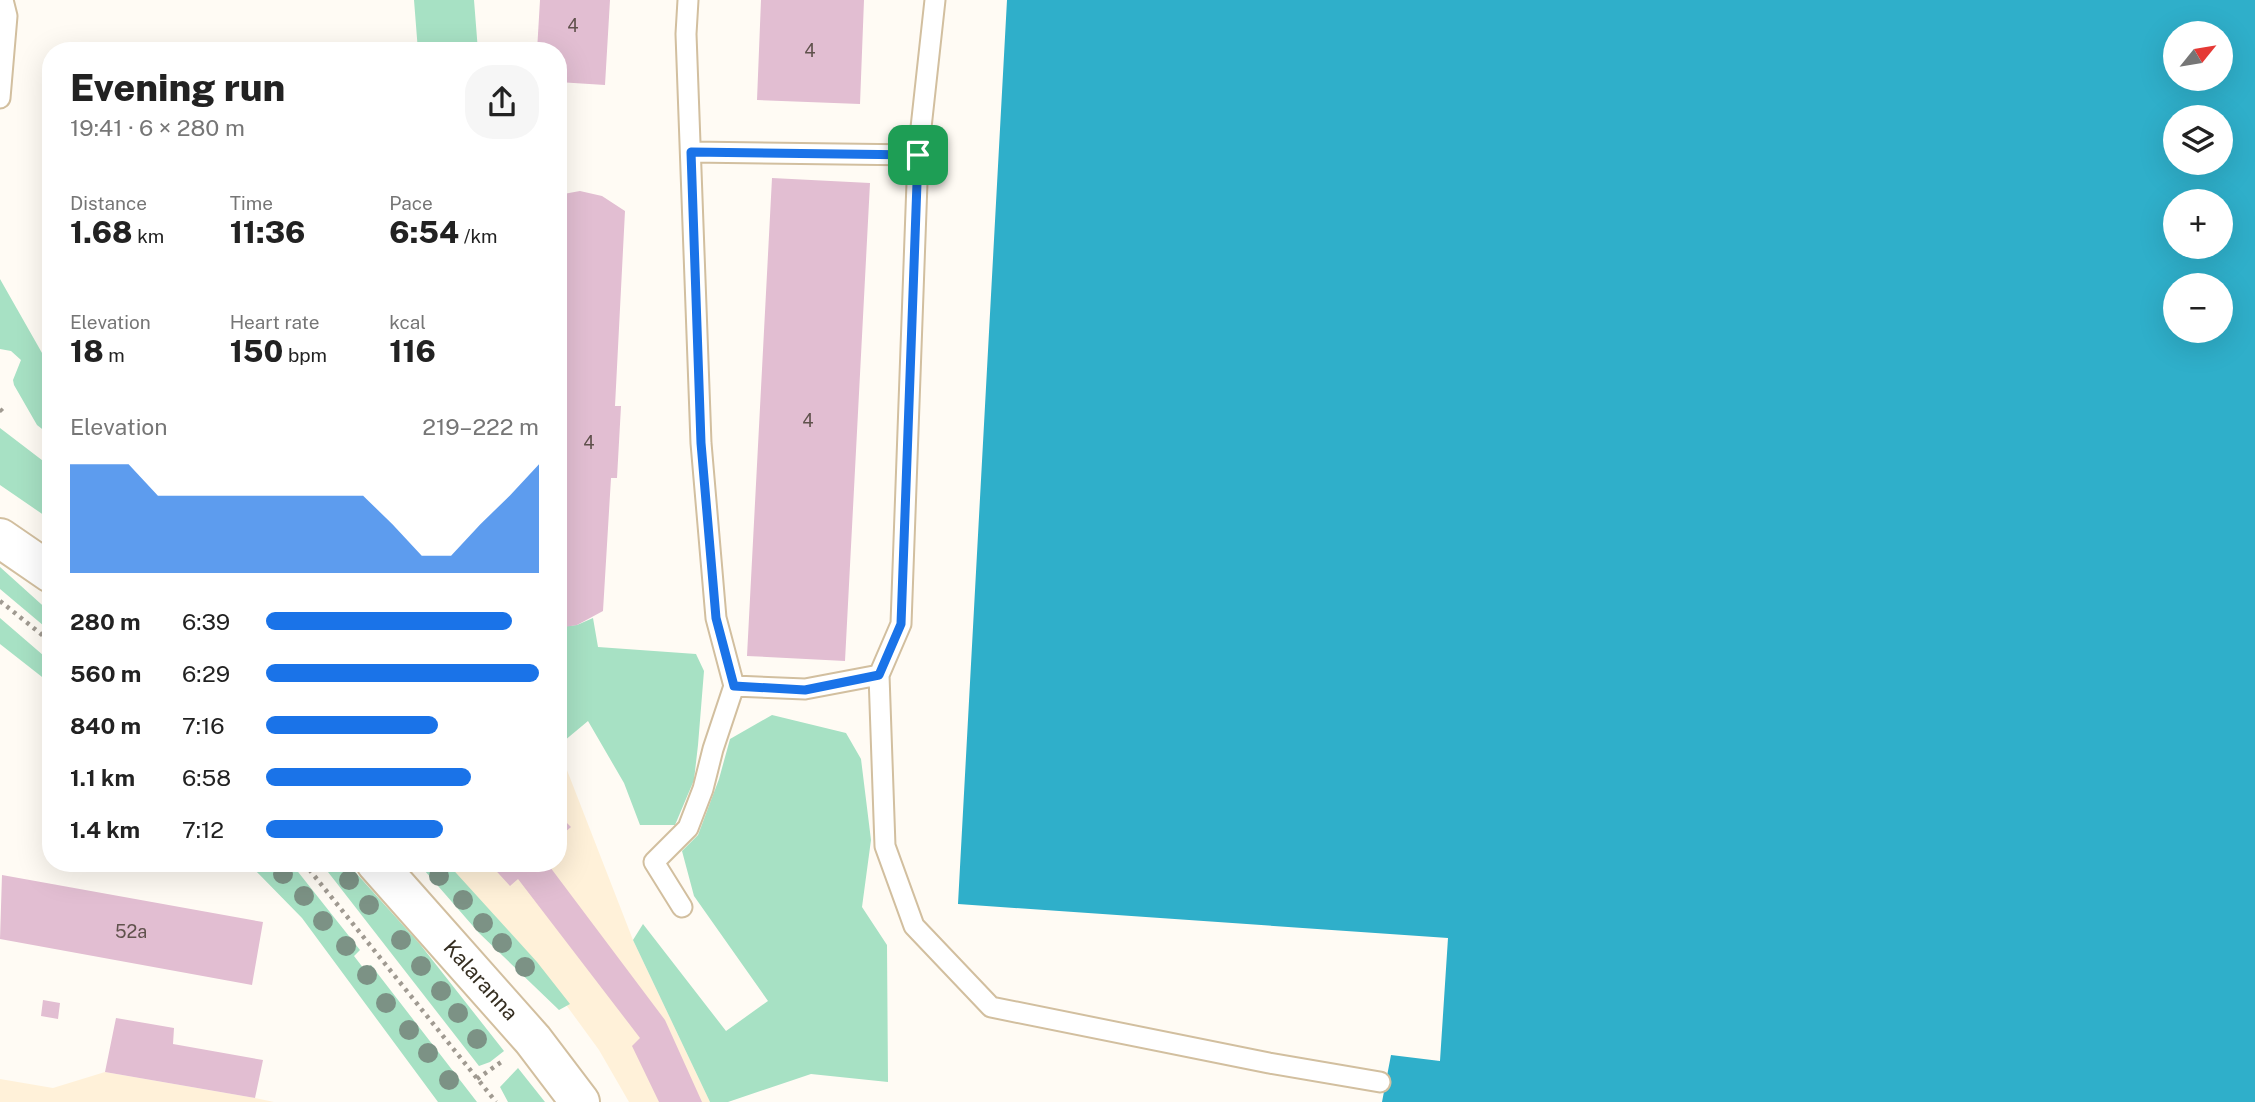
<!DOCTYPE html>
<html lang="en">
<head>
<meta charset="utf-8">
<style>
  body { margin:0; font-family:"Public Sans",sans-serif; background:#f6f6f6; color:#222; height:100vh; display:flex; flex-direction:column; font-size:26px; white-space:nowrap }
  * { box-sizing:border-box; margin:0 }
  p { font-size:23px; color:#767676 }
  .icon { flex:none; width:38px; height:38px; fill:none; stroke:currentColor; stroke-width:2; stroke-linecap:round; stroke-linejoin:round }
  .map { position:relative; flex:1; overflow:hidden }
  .side { position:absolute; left:42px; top:42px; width:525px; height:830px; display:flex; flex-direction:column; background:#fff; border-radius:28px; box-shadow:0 7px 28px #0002 }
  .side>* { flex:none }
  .needle { width:46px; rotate:60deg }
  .tools { position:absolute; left:2163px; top:21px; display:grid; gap:14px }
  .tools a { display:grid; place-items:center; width:70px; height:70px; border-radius:50%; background:#fff; box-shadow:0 7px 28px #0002; font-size:35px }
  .pin { position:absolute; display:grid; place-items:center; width:60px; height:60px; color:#fff; margin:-30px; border-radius:14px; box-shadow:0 4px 10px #0006 }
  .round { display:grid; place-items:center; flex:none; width:74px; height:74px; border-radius:28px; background:#f6f6f6 }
  .head { display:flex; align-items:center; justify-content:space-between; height:119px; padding:0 28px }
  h1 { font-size:38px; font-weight:800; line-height:52px }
  .stats { display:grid; grid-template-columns:repeat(3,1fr); gap:10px; height:119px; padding:7px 28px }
  .stats div { display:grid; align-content:center }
  .stats b { font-size:30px; font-weight:800 }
  .stats small { font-size:19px; font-weight:400 }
  .stats p { font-size:19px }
  .chart { height:196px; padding:14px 28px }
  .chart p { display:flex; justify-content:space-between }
  .chart svg { width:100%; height:126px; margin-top:7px; fill:#1a73e8; opacity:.7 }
  ul { padding:0 28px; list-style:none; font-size:23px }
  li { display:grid; grid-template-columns:112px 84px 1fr; align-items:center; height:52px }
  li i { height:18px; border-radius:9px; background:#1a73e8 }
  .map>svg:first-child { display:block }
  .built { fill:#fff1d9 }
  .green { fill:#a7e1c4 }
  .water { fill:#2fafca; fill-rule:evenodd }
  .building { fill:#e2bed2 }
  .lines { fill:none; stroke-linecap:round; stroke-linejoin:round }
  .lane-casing { stroke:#d2bf9f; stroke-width:23 }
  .secondary-casing { stroke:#d2bf9f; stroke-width:42 }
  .path { stroke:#a09a91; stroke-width:4.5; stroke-dasharray:3.5 5; stroke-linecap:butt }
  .lane { stroke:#fff; stroke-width:19 }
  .secondary { stroke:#fff; stroke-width:38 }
  .tree { fill:#7c9285 }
  .route-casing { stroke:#fff; stroke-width:14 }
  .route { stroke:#1a73e8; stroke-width:9 }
  .labels { text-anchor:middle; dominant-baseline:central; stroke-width:6; stroke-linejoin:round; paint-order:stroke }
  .number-label { font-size:18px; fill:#60524d }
  .street-label { font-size:21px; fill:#352e21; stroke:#fff }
</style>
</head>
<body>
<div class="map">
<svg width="2255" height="1102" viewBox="0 0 2255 1102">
  <rect width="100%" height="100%" fill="#fffbf4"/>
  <path class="built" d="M558 747 633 940 710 1102H629L599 1050 553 987 444 863H558Z
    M105 1072 255 1098 274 1102H0V1079L53 1088Z"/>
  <path class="green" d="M414 0H474L478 51H418Z
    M0 279 46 360 43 415 51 422V436L37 425 14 385 13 380 21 360 11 351 0 349Z
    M0 428 51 467V520L0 485Z
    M0 567 51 613V626H44L0 589Z
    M0 618 51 662V684L0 644Z
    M593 618 598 647 696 654 704 671 698 745 694 780 675 825H640L624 783 588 721 558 746V627L577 625Z
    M772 715 846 733 861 759 871 840 862 907 887 945 888 1082 811 1074 728 1102H710L633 940 643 924 726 1031 768 1001 694 896 682 851 698 835 719 779 730 739Z
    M248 863H291L360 950 354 956 364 969 371 965 477 1102H438L302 918Z
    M321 863H347L419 943 504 1051 490 1062 479 1066Z
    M418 863H447L537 962 570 1004 559 1010 479 933Z
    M518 1068 545 1102H508L500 1087Z"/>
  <path class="water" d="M1007 0H2255V1102H1382L1391 1055 1440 1061 1448 938 958 904ZM2175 33H2221V79H2175ZM2175 117H2221V163H2175ZM2175 201H2221V247H2175ZM2175 285H2221V331H2175Z"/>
  <path class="building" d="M540 0H610L605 85 558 82V51H537Z
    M761 0H864L860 104 757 100Z
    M772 178 870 183 845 661 747 656Z
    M580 191 602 196 625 211 615 406H621L617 478H611L603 611 577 625 558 628V195Z
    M558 814 571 827 558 838Z
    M489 863H547L665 1020 702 1102H659L632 1046 640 1038 518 879 510 886Z
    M2 875 263 922 252 985 0 939Z
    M43 1000 60 1003 58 1019 41 1016Z
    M116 1018 174 1028 173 1044 263 1060 255 1098 105 1072Z"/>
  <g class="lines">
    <g class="lane-casing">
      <path id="lane" d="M688 0 686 34 701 443 716 618 734 686 805 689 879 675 901 624 918 155
        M0 98 7 16 3 0
        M691 152 918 155 935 0
        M879 675 885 846 914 926 991 1007 1269 1063 1380 1082
        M682 907 654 862 688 828 703 789 713 749 734 686"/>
    </g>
    <g class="secondary-casing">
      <path id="secondary" d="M0 538 51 573
        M376 863 533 1040 580 1102"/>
    </g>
    <path class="path" d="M0 409 4 413
      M0 601 51 642
      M304 863 496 1102
      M477 1079 504 1060"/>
    <use href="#lane" class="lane"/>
    <use href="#secondary" class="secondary"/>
  </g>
  <g class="tree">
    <circle cx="283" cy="874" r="10"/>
    <circle cx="439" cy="876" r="10"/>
    <circle cx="349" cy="880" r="10"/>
    <circle cx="304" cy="896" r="10"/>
    <circle cx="463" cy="900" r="10"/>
    <circle cx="369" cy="905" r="10"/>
    <circle cx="323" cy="921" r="10"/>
    <circle cx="483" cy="923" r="10"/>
    <circle cx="401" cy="940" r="10"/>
    <circle cx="502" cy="943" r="10"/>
    <circle cx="346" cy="946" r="10"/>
    <circle cx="421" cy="966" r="10"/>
    <circle cx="525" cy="967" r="10"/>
    <circle cx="367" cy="975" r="10"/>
    <circle cx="441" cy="991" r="10"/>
    <circle cx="386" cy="1003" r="10"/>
    <circle cx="458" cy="1013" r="10"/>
    <circle cx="409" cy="1030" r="10"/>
    <circle cx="477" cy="1039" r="10"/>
    <circle cx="428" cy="1053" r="10"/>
    <circle cx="449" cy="1080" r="10"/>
  </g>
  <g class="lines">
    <g class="route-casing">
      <path id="route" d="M691 152 918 155 901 624 879 675 805 690 734 686 716 618 701 443Z"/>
    </g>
    <use href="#route" class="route"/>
  </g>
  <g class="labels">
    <g class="number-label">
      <text x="573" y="25">4</text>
      <text x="810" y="50">4</text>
      <text x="808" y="420">4</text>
      <text x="589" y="442">4</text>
      <text x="131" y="931">52a</text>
    </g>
    <g class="street-label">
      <text transform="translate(481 980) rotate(48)">Kalaranna</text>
    </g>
  </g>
</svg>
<div class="tools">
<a><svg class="needle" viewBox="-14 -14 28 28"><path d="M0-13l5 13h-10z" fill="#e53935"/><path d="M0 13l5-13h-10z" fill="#767676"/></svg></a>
<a><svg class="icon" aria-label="layers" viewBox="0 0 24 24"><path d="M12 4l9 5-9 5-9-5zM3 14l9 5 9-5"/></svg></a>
<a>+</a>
<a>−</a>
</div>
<div class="pin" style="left:918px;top:155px;background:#1e9e55"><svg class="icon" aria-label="arrive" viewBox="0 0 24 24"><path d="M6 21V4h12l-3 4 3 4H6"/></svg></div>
<section class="side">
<div class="head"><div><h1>Evening run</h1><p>19:41 · 6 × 280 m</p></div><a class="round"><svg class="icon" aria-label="share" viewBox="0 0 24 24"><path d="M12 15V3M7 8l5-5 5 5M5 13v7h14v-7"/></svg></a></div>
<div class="stats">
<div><p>Distance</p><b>1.68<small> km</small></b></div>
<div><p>Time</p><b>11:36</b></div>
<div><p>Pace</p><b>6:54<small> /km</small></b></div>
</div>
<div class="stats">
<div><p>Elevation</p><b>18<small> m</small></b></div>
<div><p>Heart rate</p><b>150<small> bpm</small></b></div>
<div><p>kcal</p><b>116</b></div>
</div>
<div class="chart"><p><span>Elevation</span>219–222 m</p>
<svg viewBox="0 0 160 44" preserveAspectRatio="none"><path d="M0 44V6L10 6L20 6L30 17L40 17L50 17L60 17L70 17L80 17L90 17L100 17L110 27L120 38L130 38L140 27L150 17L160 6V44z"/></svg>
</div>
<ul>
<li><b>280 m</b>6:39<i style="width:90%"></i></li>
<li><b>560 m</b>6:29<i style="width:100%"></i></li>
<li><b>840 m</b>7:16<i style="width:63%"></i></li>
<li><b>1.1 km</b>6:58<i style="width:75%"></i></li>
<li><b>1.4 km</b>7:12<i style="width:65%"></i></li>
</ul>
</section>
</div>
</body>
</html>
